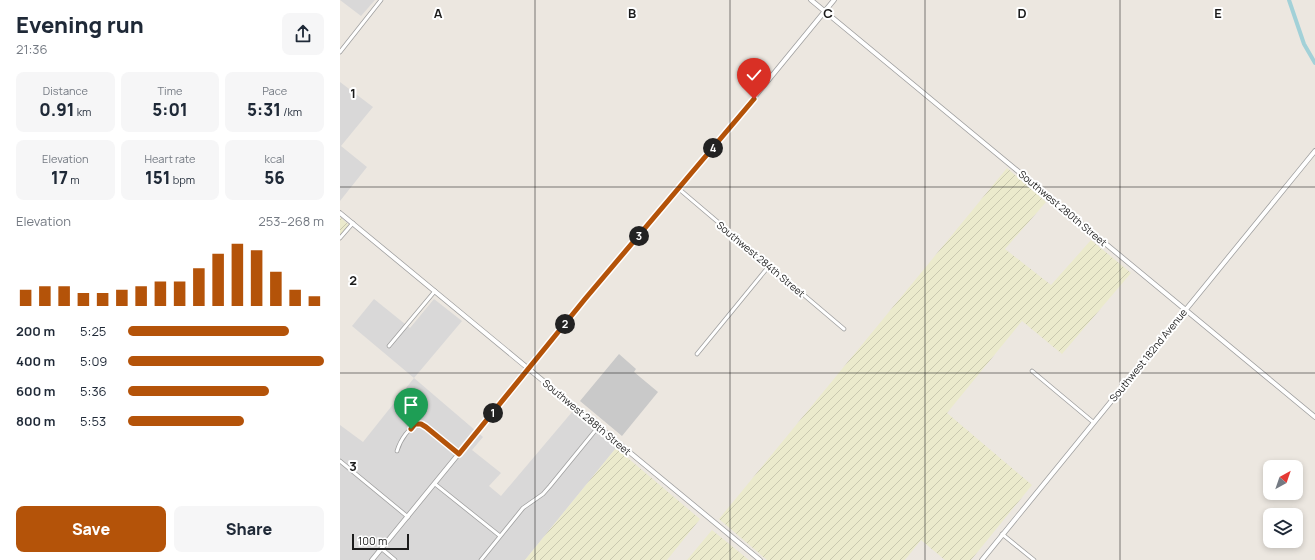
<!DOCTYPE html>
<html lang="en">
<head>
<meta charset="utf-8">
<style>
  body { margin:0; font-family:Manrope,sans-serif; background:#f6f6f7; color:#1f2937; height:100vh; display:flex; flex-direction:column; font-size:15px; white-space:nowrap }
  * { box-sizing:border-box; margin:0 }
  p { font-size:13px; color:#747a83 }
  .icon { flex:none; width:22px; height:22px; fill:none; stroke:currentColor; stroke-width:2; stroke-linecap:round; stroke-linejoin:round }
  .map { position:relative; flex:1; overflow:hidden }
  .drawer { display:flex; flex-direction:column; background:#fff; width:340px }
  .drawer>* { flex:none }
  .needle { width:26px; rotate:40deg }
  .buttons { position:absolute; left:923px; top:460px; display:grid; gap:8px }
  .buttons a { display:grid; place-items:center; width:40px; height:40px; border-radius:8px; background:#fff; box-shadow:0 2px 6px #0003; font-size:20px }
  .scale { position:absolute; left:12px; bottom:10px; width:57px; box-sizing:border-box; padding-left:4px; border:2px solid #1b1b1b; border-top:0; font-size:11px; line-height:14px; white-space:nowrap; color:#1b1b1b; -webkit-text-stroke:3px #fff; paint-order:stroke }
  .pin { position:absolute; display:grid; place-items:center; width:34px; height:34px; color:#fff; margin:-41px -17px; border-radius:50% 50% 50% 0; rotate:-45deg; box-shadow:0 0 4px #0007 }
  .pin .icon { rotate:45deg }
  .km { position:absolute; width:20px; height:20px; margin:-10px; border-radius:50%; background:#222; color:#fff; font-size:11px; line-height:20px; text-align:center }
  .round { display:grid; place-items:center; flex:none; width:42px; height:42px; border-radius:8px; background:#f6f6f7 }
  .summary { display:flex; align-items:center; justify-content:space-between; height:68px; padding:0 16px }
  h1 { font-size:22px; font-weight:800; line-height:30px }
  .stats { display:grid; grid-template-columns:repeat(3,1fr); gap:6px; height:68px; padding:4px 16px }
  .stats div { display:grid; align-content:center; border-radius:8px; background:#f6f6f7; text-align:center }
  .stats b { font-size:17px; font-weight:800 }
  .stats small { font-size:11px; font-weight:400 }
  .stats p { font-size:11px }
  .chart { height:112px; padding:8px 16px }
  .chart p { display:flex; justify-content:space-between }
  .chart svg { width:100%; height:72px; margin-top:4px; stroke:#b45309; stroke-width:6 }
  .button { display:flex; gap:8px; margin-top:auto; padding:8px 16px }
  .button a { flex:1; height:46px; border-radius:8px; background:#b45309; color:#fff; font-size:16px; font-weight:800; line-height:46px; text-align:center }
  .button a+a { background:#f6f6f7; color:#1f2937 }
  ul { padding:0 16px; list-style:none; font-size:13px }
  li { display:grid; grid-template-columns:64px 48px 1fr; align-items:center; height:30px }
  li i { height:10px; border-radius:5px; background:#b45309 }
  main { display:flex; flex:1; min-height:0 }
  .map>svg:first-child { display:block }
  .residential { fill:#d9d8d8 }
  .religious { fill:#c9c9c9 }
  .farmland { fill:url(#farmland-furrows) }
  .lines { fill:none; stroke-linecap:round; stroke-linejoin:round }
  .canal { stroke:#a2d1d8; stroke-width:4 }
  .minor-casing { stroke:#9f9f9f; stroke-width:4.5 }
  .tertiary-casing { stroke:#9f9f9f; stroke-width:5.5 }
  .minor { stroke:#fff; stroke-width:3 }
  .tertiary { stroke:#fff; stroke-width:4 }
  .route-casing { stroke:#fff; stroke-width:8 }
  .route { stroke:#b45309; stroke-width:5 }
  .grid { fill:none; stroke:#1b1b1b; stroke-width:1; stroke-opacity:0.55 }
  .labels { text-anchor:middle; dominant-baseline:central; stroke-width:4; stroke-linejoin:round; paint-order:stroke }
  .street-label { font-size:10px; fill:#1b1b1b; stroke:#fff }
  .grid-label { font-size:13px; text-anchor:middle; font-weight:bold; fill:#1b1b1b; stroke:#fff; stroke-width:4; stroke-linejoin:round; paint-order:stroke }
</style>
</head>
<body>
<main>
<section class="drawer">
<div class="summary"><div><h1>Evening run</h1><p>21:36</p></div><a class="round"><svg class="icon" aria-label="share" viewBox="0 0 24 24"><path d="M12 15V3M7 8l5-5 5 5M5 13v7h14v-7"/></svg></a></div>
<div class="stats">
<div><p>Distance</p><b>0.91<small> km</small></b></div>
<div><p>Time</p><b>5:01</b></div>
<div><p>Pace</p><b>5:31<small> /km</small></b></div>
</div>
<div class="stats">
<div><p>Elevation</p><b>17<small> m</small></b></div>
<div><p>Heart rate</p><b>151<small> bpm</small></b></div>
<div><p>kcal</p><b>56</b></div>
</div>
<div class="chart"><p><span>Elevation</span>253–268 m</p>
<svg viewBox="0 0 160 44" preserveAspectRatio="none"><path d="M5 44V34M15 44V32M25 44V32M35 44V36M45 44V36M55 44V34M65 44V32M75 44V29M85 44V29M95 44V21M105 44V12M115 44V6M125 44V10M135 44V23M145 44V34M155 44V38"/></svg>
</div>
<ul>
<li><b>200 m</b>5:25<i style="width:82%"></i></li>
<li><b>400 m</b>5:09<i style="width:100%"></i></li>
<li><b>600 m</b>5:36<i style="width:72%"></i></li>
<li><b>800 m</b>5:53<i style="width:59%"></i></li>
</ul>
<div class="button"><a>Save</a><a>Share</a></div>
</section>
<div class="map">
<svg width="975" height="560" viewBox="0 0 975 560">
  <defs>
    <pattern id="farmland-furrows" width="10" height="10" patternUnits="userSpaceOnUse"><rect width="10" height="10" fill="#ebeacc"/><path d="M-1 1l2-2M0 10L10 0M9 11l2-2" fill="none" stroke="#c9c8af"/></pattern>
  </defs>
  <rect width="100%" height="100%" fill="#ece7e0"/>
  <path class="residential" d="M0 0H35L21 16Z
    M0 82 33 107 1 146 27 167 0 201Z
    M34 299 70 328 94 299 122 321 74 378 143 437 132 450 161 473 149 486 161 496 232 412 276 448 185 560H0V425L23 442 74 378 12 326Z"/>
  <path class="religious" d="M279 354 296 369 294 372 318 392 282 436 240 401Z"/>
  <path class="farmland" d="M667 168 706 202 665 249 711 285 751 240 791 273 722 354 682 321 607 413 692 485 631 560H605L581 540 565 560H427L379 519Z
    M0 217 9 225 0 236Z
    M276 448 360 519 327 560H185Z
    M372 530 409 560H347Z"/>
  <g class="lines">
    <path class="canal" d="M949 0 964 44 975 63"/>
    <g class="minor-casing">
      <path id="minor" d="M0 52 41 0
        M339 189 504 329
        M0 238 13 223
        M49 346 95 291
        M357 354 429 266
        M692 371 753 422
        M57 451C60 441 69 425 81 424L119 455
        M0 461 68 517
        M95 484 160 536
        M662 534 694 560
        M42 549 55 560
        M141 560 183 508 203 494 210 486 259 426"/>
    </g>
    <g class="tertiary-casing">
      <path id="tertiary" d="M471 0 975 417
        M0 213 420 560
        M32 560 245 299 349 177 494 0
        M642 560 975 151"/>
    </g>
    <use href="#minor" class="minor"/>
    <use href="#tertiary" class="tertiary"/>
  </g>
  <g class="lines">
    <g class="route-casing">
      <path id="route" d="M71 429 75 424H81L86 427 119 454 245 299 414 99"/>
    </g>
    <use href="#route" class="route"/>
  </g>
  <path class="grid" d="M195 0V560M390 0V560M585 0V560M780 0V560M0 187H975M0 373H975"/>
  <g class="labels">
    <g class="street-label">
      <text transform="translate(723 208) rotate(40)">Southwest 280th Street</text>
      <text transform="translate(421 259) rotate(40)">Southwest 284th Street</text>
      <text transform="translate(808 355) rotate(-51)">Southwest 182nd Avenue</text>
      <text transform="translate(247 417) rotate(40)">Southwest 288th Street</text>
    </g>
  </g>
  <g class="grid-label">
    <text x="98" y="18">A</text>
    <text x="292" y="18">B</text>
    <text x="488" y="18">C</text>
    <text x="682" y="18">D</text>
    <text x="878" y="18">E</text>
    <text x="13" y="98">1</text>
    <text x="13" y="285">2</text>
    <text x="13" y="471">3</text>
  </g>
</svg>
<div class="buttons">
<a><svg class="needle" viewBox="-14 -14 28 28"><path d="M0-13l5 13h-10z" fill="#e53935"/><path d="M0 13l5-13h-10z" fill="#747a83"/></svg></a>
<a><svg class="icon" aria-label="layers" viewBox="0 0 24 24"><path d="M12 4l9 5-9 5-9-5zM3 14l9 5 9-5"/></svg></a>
</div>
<div class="scale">100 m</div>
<div class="pin" style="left:71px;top:429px;background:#1e9e55"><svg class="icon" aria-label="arrive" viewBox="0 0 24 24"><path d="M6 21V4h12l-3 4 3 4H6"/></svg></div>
<div class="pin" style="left:414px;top:99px;background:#d93025"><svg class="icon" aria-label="check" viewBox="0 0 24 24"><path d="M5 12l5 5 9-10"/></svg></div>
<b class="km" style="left:153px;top:413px">1</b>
<b class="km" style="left:225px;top:324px">2</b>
<b class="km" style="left:299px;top:236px">3</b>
<b class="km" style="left:373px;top:148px">4</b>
</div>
</main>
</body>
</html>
